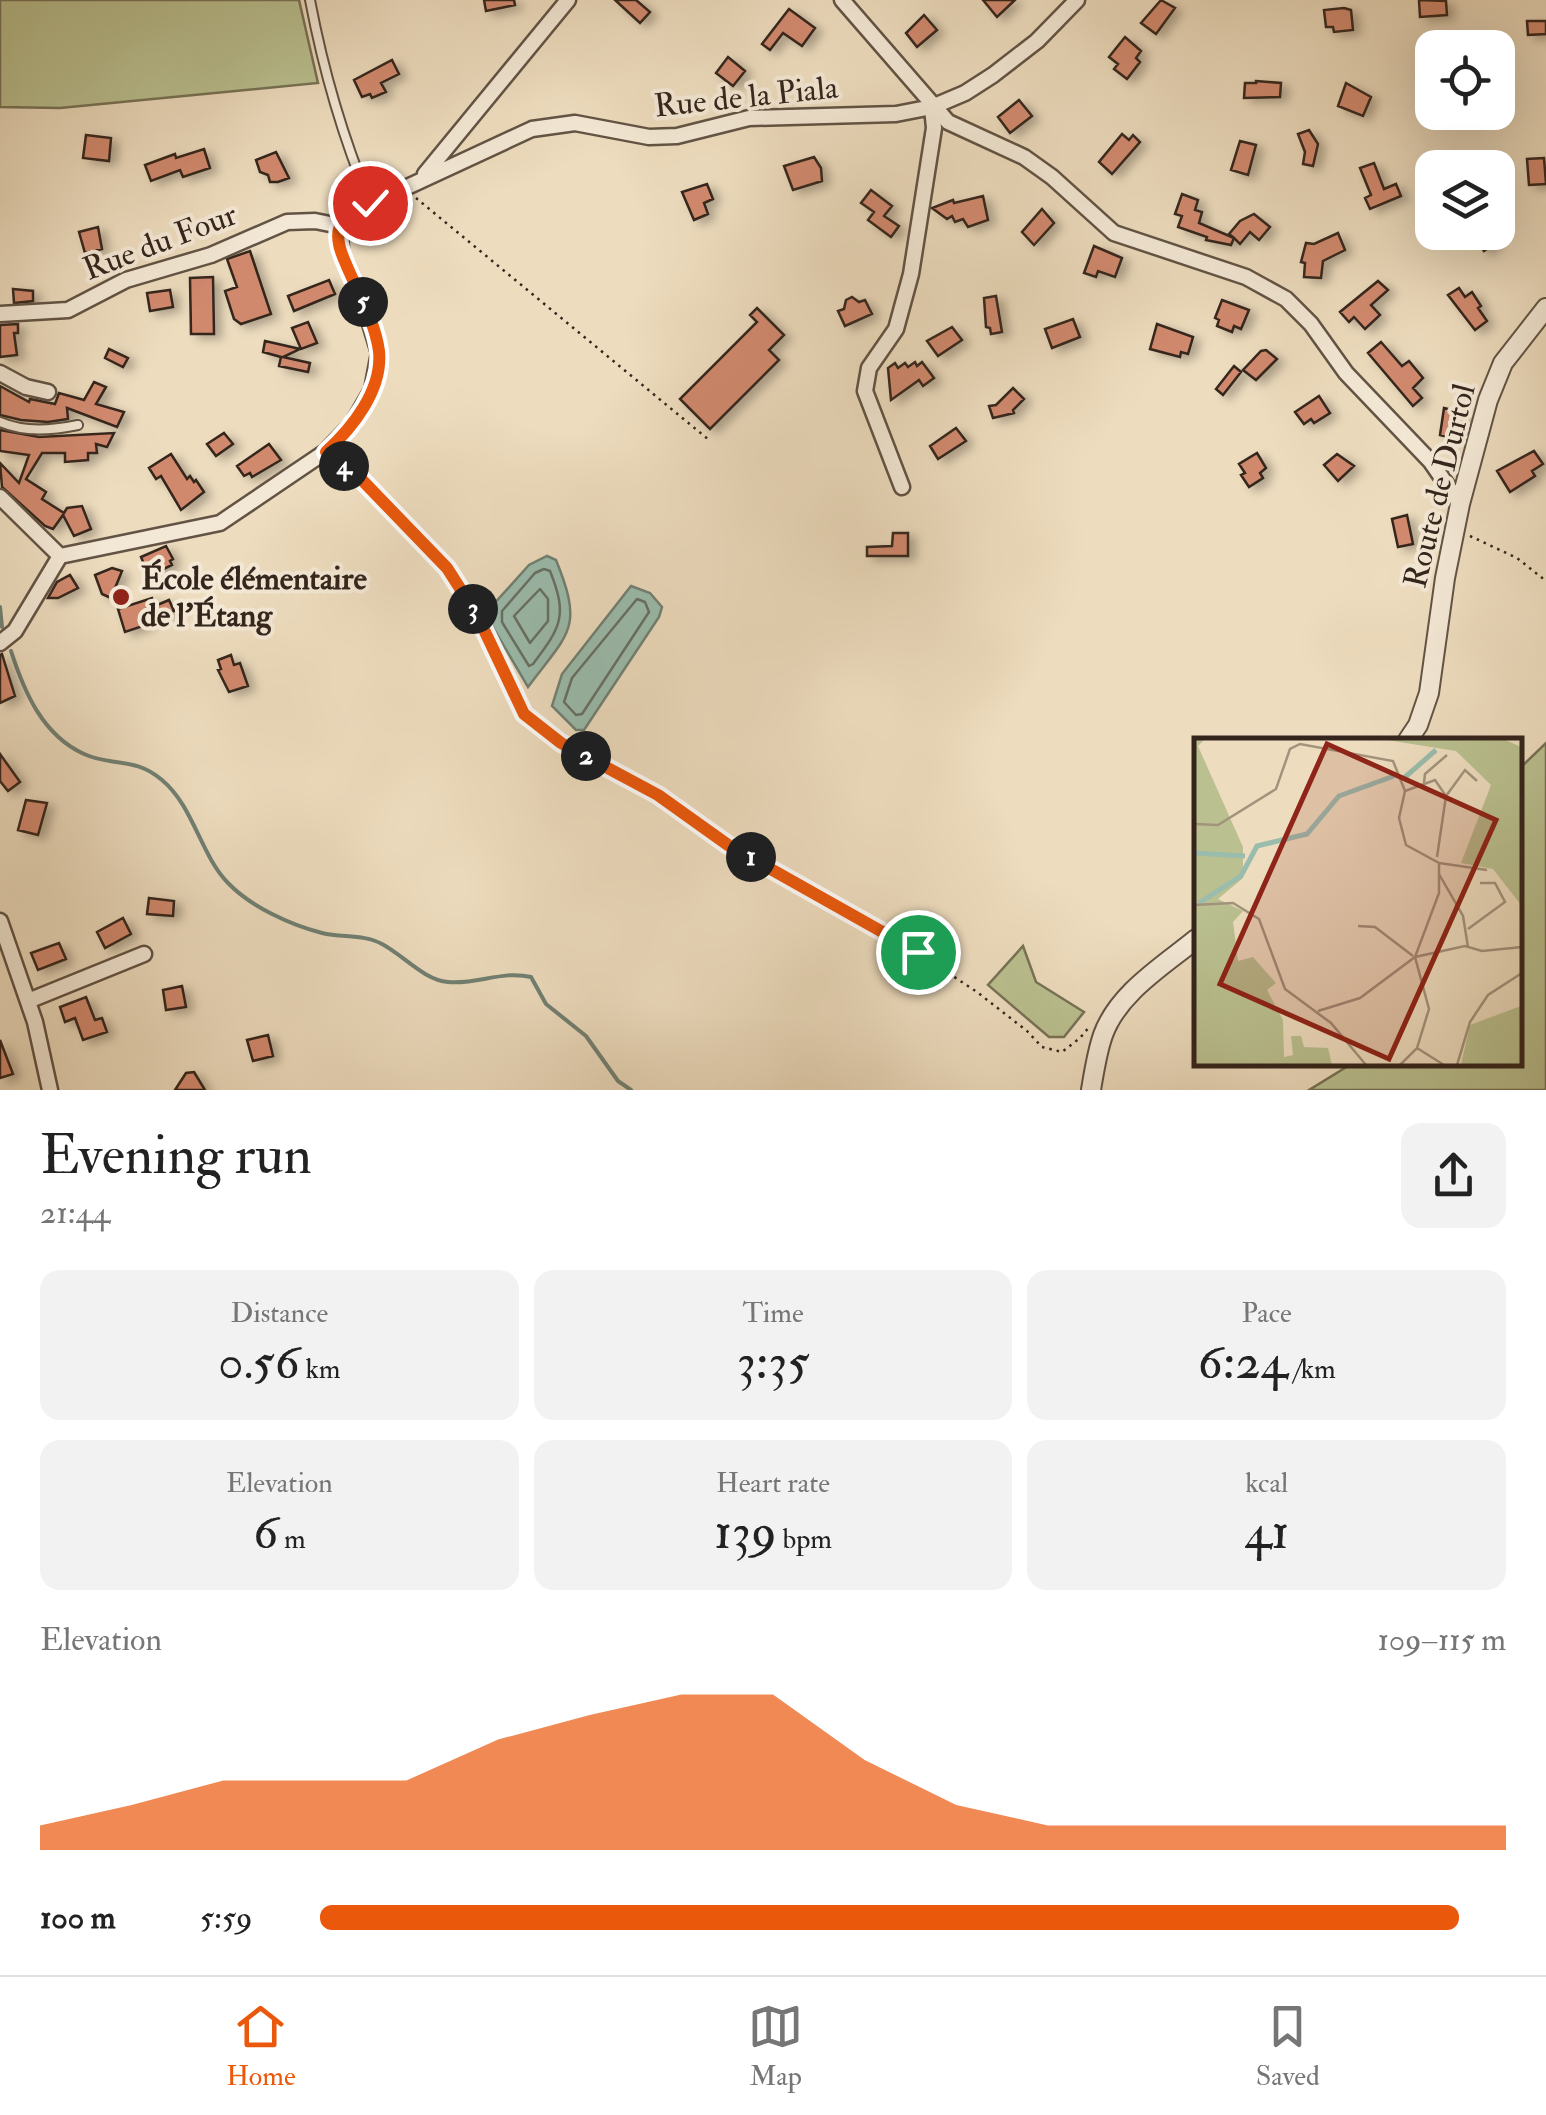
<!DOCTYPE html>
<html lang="en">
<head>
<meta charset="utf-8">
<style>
  body { margin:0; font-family:"IM FELL Double Pica",serif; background:#f2f2f2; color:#222; height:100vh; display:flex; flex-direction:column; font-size:38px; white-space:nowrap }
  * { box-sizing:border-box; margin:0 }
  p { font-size:32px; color:#767676 }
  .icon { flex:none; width:55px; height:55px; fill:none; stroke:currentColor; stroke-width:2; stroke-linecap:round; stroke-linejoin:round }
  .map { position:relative; height:1090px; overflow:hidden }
  .drawer { display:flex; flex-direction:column; background:#fff; flex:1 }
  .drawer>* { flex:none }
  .fabs { position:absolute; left:1415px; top:30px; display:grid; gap:20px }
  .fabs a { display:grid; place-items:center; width:100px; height:100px; border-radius:20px; background:#fff; box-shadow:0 10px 40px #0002; font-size:50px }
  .pin { position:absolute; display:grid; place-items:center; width:85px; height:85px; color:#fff; margin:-42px; border:5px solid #fff; border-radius:50%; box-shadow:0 2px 10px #0007 }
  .km { position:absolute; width:50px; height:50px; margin:-25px; border-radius:50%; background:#222; color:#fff; font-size:28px; line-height:50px; text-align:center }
  .round { display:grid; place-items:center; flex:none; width:105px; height:105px; border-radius:20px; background:#f2f2f2 }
  .headline { display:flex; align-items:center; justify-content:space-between; height:170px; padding:0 40px }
  h1 { font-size:55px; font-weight:600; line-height:75px }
  .metrics { display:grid; grid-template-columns:repeat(3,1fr); gap:15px; height:170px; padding:10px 40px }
  .metrics div { display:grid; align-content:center; border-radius:20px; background:#f2f2f2; text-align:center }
  .metrics b { font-size:50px; font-weight:600 }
  .metrics small { font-size:28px; font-weight:400 }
  .metrics p { font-size:28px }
  .chart { height:280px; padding:20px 40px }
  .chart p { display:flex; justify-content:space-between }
  .chart svg { width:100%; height:180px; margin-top:10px; fill:#ea580c; opacity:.7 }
  ul { padding:0 40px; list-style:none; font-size:32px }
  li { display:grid; grid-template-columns:160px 120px 1fr; align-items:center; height:75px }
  li i { height:25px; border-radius:12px; background:#ea580c }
  .menu { display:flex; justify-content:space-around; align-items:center; height:140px; border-top:2px solid #e0e0e0; background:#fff; font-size:28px; color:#767676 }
  .menu a { display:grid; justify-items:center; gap:5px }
  .menu .selected { color:#ea580c }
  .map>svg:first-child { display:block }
  .green { fill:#bac090; stroke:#777256; stroke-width:2.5 }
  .water { fill:#9abcad; stroke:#718073; stroke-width:2.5 }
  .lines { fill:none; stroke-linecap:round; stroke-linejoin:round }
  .shore { stroke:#677064; stroke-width:2.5 }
  .stream { stroke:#718073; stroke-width:4 }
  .building { fill:#d1896e; stroke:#34251c; stroke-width:2.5; filter:url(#shadow) }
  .service-casing { stroke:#625344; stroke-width:12 }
  .minor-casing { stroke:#625344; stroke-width:19 }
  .tertiary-casing { stroke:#625344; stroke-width:22 }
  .path { stroke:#34251c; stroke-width:2.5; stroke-dasharray:2.5 5; stroke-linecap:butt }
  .service { stroke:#f3e8d5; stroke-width:8 }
  .minor { stroke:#f3e8d5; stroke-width:14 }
  .tertiary { stroke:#f3e8d5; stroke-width:18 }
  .route-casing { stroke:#fff; stroke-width:20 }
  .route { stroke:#ea580c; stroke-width:12 }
  .poi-dot { fill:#8f2418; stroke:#f3e8d5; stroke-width:4 }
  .labels { text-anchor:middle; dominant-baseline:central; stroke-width:8; stroke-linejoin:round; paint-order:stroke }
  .street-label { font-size:32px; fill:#34251c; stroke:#f3e8d5 }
  .poi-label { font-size:32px; font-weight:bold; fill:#34251c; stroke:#f3e8d5; text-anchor:start }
  .inset-river { fill:none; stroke:#9abcad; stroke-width:5 }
  .inset-road { fill:none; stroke:#a3937d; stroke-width:2.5 }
  .view { fill:#8f2418; fill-opacity:0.15; stroke:#8f2418; stroke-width:5 }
  .inset-edge { fill:none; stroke:#34251c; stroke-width:5 }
</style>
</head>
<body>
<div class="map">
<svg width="1546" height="1090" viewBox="0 0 1546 1090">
  <defs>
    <filter id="shadow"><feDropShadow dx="7" dy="4" stdDeviation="5" flood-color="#0004"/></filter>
  </defs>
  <rect width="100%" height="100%" fill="#eddcbe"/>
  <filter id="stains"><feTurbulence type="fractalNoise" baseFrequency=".002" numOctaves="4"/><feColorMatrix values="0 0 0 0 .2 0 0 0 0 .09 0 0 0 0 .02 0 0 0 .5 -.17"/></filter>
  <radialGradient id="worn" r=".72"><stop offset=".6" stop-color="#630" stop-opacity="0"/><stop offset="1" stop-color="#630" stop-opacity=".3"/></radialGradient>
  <path class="green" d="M0 0H299L318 83 60 108 0 107Z
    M1546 743V1090H1309L1353 1063 1518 1062 1519 769Z
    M1023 946 1036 982 1084 1012 1064 1037H1049L988 985Z"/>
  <path class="water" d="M547 556 556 560C584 629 569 632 528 687L491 624 492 606 529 565Z
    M631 586 650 593 662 607 659 617 584 730H576L552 706 562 674Z"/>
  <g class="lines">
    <path class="shore" d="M544 569 550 571C568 616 561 627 533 664L529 666 502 622V611L535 573Z
      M540 589 548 599V621L530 643 514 616Z
      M637 599 645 602 649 612 582 714 576 715 564 702 572 678Z"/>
    <path class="stream" d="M0 607 2 627
      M11 651C24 691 42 735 84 754 112 767 134 756 162 780 194 807 200 854 228 883 251 907 291 925 322 933 342 938 364 934 382 944 403 955 424 980 448 982 477 985 502 970 531 977L546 1004 586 1036 618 1081 631 1090"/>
  </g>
  <path class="building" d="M484 0H514L515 5 486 11Z
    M615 0H636L650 12 640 23Z
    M983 0H1015L997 17Z
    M1161 0 1175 8 1156 34 1141 23Z
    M1419 0 1446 1 1447 15 1420 17Z
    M1344 8 1351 10 1353 30 1334 32 1333 27H1326L1324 10Z
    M789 9 815 28 802 46 783 33 770 50 762 44Z
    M924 15 937 30 917 47 906 33Z
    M1527 21H1546V34L1528 35Z
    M1125 37 1141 51 1136 58 1140 62 1127 79 1114 69 1118 64 1109 57Z
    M728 57 745 71 733 86 716 73Z
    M392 60 399 74 381 83 386 92 372 98 370 94 362 97 354 80Z
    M1256 81 1281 83 1280 97 1244 98 1245 83H1256Z
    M1346 83 1371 97 1363 116 1338 106Z
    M1019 100 1032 116 1010 133 998 117Z
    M1309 130 1318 144 1313 166 1303 164 1305 152 1298 134Z
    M1122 134 1129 140 1133 135 1140 142 1112 174 1099 162Z
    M86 135 111 138 109 161 83 158Z
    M1240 141 1256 145 1248 175 1231 170Z
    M204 149 210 168 183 177 180 170 151 181 145 165 175 154 176 158Z
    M276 152 289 178 278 182H270L268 175 260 172 256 160Z
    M814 157 821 168 822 181 793 190 784 166Z
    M1544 158 1546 184 1529 185 1527 159Z
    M1374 163 1384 189 1396 184 1401 196 1370 209 1365 198 1371 195 1360 168Z
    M707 184 713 199 704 203 708 214 694 220 682 192Z
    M871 190 892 206 884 216 899 226 891 237 868 220 874 212 861 203Z
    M1182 194 1198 200 1195 210 1202 212 1199 223 1234 238 1229 234 1240 221 1254 214 1270 227 1259 240 1250 232 1240 244 1234 238 1231 245 1206 240 1207 237 1178 227 1182 216 1175 214Z
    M983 196 988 220 968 227 963 219 955 222 952 216 947 219 932 208 953 200 954 203Z
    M1042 209 1054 223 1034 245 1022 232Z
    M98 227 102 249 85 253 79 232Z
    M1472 232H1487L1494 244 1484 251Z
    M1338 233 1345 250 1323 261 1321 278 1304 277 1305 263 1301 262 1306 243 1314 244Z
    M1094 246 1122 258 1115 277 1098 271 1096 277 1084 273Z
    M250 251 271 314 241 324 234 319 225 291 237 287 227 259Z
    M213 277 214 334H191L190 278Z
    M329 280 335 294 294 311 288 296Z
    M1378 281 1388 290 1371 305 1380 315 1365 329 1354 317 1349 322 1340 312Z
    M1459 288 1465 297 1472 292 1481 306 1478 308 1487 321 1475 330 1448 295Z
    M13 289 33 291V301L14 303Z
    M170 290 173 307 150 311 147 293Z
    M996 296 1002 332 991 334 990 328 986 327 984 298Z
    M852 297 859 302 865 300 872 314 845 326 838 311 844 309 846 300Z
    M1222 300 1249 310 1241 329 1234 326 1232 332 1217 326 1219 320 1215 318Z
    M757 308 784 335 769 350 779 360 710 429 680 399 757 322 750 315Z
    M1073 319 1080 337 1052 348 1045 329Z
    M308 322 317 343 301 349 292 328Z
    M18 324V333H14L17 355 0 357V325Z
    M1157 324 1193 337 1188 354 1181 352 1180 357 1150 349Z
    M952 327 962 340 938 356 927 341Z
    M265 341 300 349 283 357 310 363 308 372 279 366 281 357 263 352Z
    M1381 342 1402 366 1409 361 1423 378 1413 388 1422 398 1413 406 1368 353Z
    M109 349 128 358 123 367 105 358Z
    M1266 350 1277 359 1256 380 1243 370 1261 351Z
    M915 362 917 366 922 362 934 378 923 386 919 380 891 400 888 368 895 363 898 368 905 363 908 367Z
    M1234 366 1241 372 1223 395 1216 389Z
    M94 382 106 387 96 404 124 412 117 427 67 408 68 419 48 422 21 420 0 415V386L29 402 30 399 55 404 59 393 84 400Z
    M1013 388 1024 399 1013 410 1014 413 993 418 989 406 996 405Z
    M1319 396 1330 413 1314 423 1311 419 1304 424 1295 412Z
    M1444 408 1464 413 1456 439 1440 435Z
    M956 428 966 441 938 459 930 446Z
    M0 430 39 437 114 433 107 447 96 444 97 453H88V460L65 462V453H42L26 479 46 492 42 499 64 513 67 508 82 506 91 529 74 536 63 515 53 529 45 526 2 487 0 463 19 483 29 455 0 451Z
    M224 433 233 444 216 456 207 444Z
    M269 444 281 460 252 477 250 473 244 476 237 466Z
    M1534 451 1543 464 1532 471 1535 476 1510 492 1497 471Z
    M1257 453 1266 468 1260 473 1263 478 1249 487 1241 475 1245 473 1239 464Z
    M171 454 187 479 190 476 194 482 196 480 204 492 181 510 161 476 156 479 149 468Z
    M1337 454 1354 466 1338 481 1324 465Z
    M1407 515 1413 544 1398 547 1392 519Z
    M893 533H908V556H867V547L892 546Z
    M166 546 173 559 170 561 172 565 149 576 141 557Z
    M112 568 122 571 111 598 102 594 95 575Z
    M70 575 78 588 58 598H48L57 582Z
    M152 598 155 606 169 600 174 611 145 620 146 625 125 632 118 609Z
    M2 654 15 696 0 703V655Z
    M231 655 234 665 240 663 248 686 229 692 218 670 221 669 218 660Z
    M0 754 20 782 8 791 0 781Z
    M26 800 47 803 38 835 18 830Z
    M149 898 174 901 173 916 147 914Z
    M123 918 131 934 105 948 97 932Z
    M59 943 66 959 38 970 31 953Z
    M182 986 186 1007 166 1010 163 990Z
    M86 997 95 1020 102 1018 107 1032 83 1040 75 1018 65 1022 60 1007Z
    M268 1035 273 1056 253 1061 247 1040Z
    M0 1040 13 1074 0 1078Z
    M194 1072 205 1090H175L186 1073Z"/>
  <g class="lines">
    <g class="service-casing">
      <path id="service" d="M310 0C323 69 343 138 370 203
        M0 422C25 433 53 430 78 425"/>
    </g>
    <g class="minor-casing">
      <path id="minor" d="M842 0 948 122 1024 157 1052 177 1114 233 1246 277 1286 299 1311 324 1346 373 1431 462 1460 504
        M425 174 568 0
        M0 314 68 310 126 280 211 255 287 222 315 221 340 226
        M0 373 26 387 48 392
        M902 487 865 391 869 368 896 329 911 274 934 128 932 107
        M0 497 60 556 220 523 325 452 353 423 372 390 379 353 364 304 341 252 340 226 349 214 532 129 575 123 649 137 677 136 749 118 896 114 932 107 965 93 993 75 1037 41 1077 0
        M0 643 15 631 60 556
        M0 921 35 1022 50 1090
        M28 1001 144 954"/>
    </g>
    <g class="tertiary-casing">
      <path id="tertiary" d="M1408 740 1418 725 1429 693 1445 578 1460 504 1488 400 1503 363 1546 308
        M1091 1090C1094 1072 1097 1052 1103 1035 1118 993 1163 966 1196 939"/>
    </g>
    <path class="path" d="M416 198 709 440
      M337 460 362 479 447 568 477 615 524 714 561 743 658 795 729 845 918 953 977 992 1027 1031 1042 1047 1062 1052 1080 1038 1090 1026
      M1470 536 1517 558 1546 581"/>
    <use href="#service" class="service"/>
    <use href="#minor" class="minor"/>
    <use href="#tertiary" class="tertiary"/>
  </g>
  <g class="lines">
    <g class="route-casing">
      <path id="route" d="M370 203C359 209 345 214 340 226 335 238 341 253 346 264 357 291 375 321 379 351 383 390 352 428 326 452L362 480 447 568 477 615 524 714 561 743 658 795 728 845 918 952"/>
    </g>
    <use href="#route" class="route"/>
  </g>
  <circle class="poi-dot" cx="121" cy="597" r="10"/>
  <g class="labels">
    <g class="street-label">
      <text transform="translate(746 97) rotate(-6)">Rue de la Piala</text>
      <text transform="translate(160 242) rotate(-21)">Rue du Four</text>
      <text transform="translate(1440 486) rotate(-76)">Route de Durtol</text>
    </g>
    <g class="poi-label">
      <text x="141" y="579">École élémentaire<tspan x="141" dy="37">de l'Étang</tspan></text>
    </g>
  </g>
  <g transform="translate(1194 738)">
    <rect width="328" height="328" fill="#eddcbe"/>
    <path d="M0 0H12L4 8 49 109V140L24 161 49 173 39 184 44 223 59 219 82 245 73 252 89 282 90 319 99 317 97 298H107L110 309 134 310 138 327H0ZM307 0 327 9V167L299 131 267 125 297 47 262 13 193 2ZM327 268V327H267L276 287Z" fill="#bac090"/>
    <path class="inset-river" d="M210 40 242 12M0 115 51 118M5 165 47 138 63 108 113 96 145 58 200 38"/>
    <path class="inset-road" d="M230 45 231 36 253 17M211 53 205 80 212 107 245 125V155L221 219 235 271 223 310M211 53 241 42 252 58M0 86 24 87 82 51 96 11 106 6 199 23 211 53M243 119 252 58 271 32 283 43M245 125 293 132M245 136 269 178 274 209M0 167 39 165 65 181 91 251 137 285 172 327M164 188 181 189 219 218M274 191 311 164 301 145H286M124 273 166 260 221 219 271 208 288 213 328 209M206 327 223 310 250 327M263 327 276 284 294 257 328 235"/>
    <path class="view" d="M133 6 302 82 195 321 26 246Z"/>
    <rect width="328" height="328" class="inset-edge"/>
  </g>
  <rect width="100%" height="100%" filter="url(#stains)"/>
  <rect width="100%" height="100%" fill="url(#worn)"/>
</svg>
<div class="fabs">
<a><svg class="icon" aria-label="locate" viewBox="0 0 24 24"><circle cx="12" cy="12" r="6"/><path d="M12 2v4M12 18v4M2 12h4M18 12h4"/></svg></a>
<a><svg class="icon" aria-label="layers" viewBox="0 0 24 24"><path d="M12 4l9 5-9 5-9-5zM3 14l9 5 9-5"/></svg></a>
</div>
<div class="pin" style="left:918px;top:952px;background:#1e9e55"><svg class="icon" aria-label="arrive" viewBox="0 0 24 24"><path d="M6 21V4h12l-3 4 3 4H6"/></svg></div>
<div class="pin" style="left:370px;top:203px;background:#d93025"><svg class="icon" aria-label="check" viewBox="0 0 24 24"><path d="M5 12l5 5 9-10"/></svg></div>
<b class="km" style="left:751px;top:857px">1</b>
<b class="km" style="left:586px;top:756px">2</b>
<b class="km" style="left:473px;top:609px">3</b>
<b class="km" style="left:344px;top:466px">4</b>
<b class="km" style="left:363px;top:302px">5</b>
</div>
<section class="drawer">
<div class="headline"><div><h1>Evening run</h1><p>21:44</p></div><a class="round"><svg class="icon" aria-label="share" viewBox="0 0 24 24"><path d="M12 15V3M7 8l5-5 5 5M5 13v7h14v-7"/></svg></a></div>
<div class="metrics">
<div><p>Distance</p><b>0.56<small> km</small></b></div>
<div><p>Time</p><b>3:35</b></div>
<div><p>Pace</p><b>6:24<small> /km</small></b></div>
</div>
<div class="metrics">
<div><p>Elevation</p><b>6<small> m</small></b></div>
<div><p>Heart rate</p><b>139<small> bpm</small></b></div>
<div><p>kcal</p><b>41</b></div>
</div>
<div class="chart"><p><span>Elevation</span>109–115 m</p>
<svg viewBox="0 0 160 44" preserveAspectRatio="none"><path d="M0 44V38L10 33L20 27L30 27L40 27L50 17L60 11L70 6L80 6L90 22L100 33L110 38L120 38L130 38L140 38L150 38L160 38V44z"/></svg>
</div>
<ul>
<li><b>100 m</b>5:59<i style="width:96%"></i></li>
</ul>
</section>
<nav class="menu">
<a class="selected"><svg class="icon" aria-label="home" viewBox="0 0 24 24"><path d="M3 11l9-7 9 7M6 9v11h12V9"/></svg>Home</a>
<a><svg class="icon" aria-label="map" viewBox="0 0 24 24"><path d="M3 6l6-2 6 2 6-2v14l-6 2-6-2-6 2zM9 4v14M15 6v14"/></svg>Map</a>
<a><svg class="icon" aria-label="saved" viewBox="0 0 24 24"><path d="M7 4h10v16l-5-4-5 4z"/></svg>Saved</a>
</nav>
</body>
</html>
